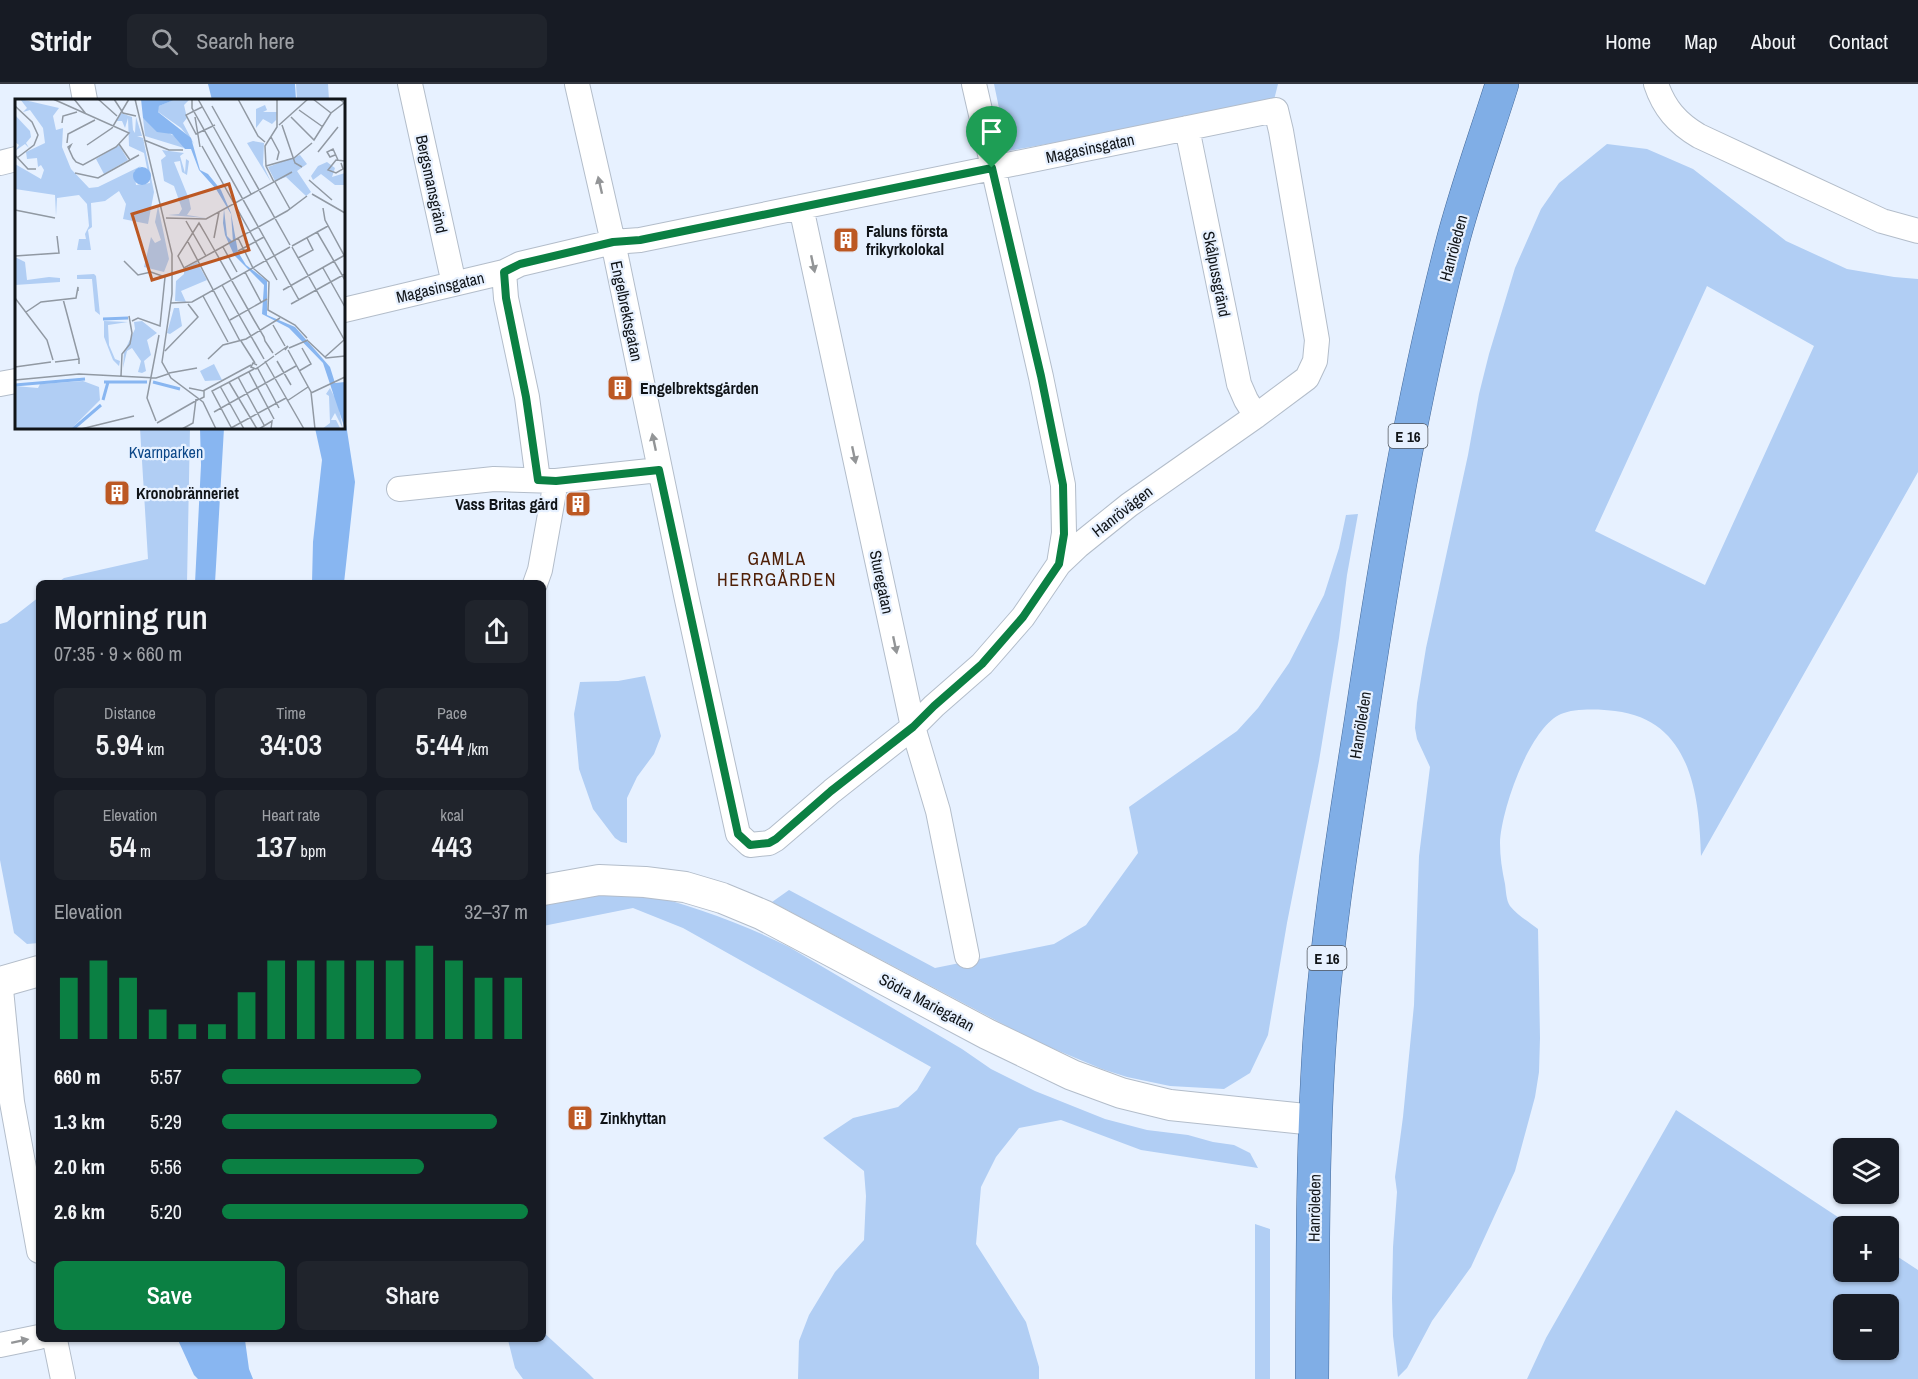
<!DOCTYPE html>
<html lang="en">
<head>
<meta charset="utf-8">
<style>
  body { margin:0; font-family:"Archivo Narrow",sans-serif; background:#20242c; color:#f1f3f6; height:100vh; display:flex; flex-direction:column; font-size:22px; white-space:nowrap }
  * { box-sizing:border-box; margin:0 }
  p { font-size:20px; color:#9ea1a6 }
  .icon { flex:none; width:33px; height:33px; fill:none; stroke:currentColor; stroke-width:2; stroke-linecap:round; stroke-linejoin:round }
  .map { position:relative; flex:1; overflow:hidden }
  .side { position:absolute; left:36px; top:496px; width:510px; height:762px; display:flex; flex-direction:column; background:#171b24; border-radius:9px; box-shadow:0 2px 4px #0004 }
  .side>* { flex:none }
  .tools { position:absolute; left:1833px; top:1054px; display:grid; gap:12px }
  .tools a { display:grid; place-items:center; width:66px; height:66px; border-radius:9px; background:#171b24; box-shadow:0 2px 4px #0004; font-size:30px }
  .pin { position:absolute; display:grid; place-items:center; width:51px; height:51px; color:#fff; margin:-62px -26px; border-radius:50% 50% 50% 0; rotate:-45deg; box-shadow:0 0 6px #0007 }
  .pin .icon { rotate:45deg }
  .round { display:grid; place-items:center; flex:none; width:63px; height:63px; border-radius:9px; background:#20242c }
  .overview { display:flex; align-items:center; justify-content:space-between; height:102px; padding:0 18px }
  h1 { font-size:33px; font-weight:600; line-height:45px }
  .metrics { display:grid; grid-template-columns:repeat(3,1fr); gap:9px; height:102px; padding:6px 18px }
  .metrics div { display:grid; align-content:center; border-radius:9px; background:#20242c; text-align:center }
  .metrics b { font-size:30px; font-weight:600 }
  .metrics small { font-size:16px; font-weight:400 }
  .metrics p { font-size:16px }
  .chart { height:168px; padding:12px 18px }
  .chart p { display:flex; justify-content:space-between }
  .chart svg { width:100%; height:108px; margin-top:6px; stroke:#0b8043; stroke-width:6 }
  .primary-button { display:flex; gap:12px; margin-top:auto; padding:12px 18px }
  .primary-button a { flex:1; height:69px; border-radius:9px; background:#0b8043; color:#fff; font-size:24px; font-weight:600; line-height:69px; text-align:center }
  .primary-button a+a { background:#20242c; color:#f1f3f6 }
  ul { padding:0 18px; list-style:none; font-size:20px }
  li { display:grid; grid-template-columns:96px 72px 1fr; align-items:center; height:45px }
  li i { height:15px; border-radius:8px; background:#0b8043 }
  header { display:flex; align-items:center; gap:36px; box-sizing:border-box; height:84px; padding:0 30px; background:#171b24; border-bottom:2px solid #363941 }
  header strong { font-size:28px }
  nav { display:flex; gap:33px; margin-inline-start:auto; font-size:21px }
  .search { width:420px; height:54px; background:#20242c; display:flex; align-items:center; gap:15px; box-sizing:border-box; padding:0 21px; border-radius:9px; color:#9ea1a6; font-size:22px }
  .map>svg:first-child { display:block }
  .green { fill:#b1cef4; fill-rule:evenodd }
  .water { fill:#88b6f1 }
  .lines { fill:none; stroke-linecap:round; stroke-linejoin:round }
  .minor-casing { stroke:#b3bdca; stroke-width:26 }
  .tertiary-casing { stroke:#b3bdca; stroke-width:32 }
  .trunk-casing { stroke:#456a9a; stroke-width:34 }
  .minor { stroke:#fff; stroke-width:24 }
  .tertiary { stroke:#fff; stroke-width:30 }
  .trunk { stroke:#80aee6; stroke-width:33 }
  .oneway { fill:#939597 }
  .route-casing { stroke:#fff; stroke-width:12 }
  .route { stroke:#0b8043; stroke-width:8 }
  .labels { text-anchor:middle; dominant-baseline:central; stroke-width:4.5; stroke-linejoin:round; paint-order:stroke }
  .shield { fill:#e7f1ff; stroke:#50565d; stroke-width:1.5 }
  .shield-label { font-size:15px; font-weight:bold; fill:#101418 }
  .street-label { font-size:16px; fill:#101418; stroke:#e7f1ff }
  .poi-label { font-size:16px; font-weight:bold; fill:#101418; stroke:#e7f1ff; text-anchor:start }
  .park-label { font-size:16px; fill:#0c4788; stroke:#e7f1ff }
  .neighbourhood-label { font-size:18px; letter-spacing:1.5px; fill:#502007; stroke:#e7f1ff }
  .inset-river { fill:none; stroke:#88b6f1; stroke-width:3 }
  .inset-road { fill:none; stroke:#9199a3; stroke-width:1.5 }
  .view { fill:#bc5823; fill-opacity:0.15; stroke:#bc5823; stroke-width:3 }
  .inset-edge { fill:none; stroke:#101418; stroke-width:3 }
</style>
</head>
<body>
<header>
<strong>Stridr</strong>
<div class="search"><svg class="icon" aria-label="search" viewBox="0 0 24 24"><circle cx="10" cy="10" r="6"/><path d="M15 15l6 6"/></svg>Search here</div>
<nav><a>Home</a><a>Map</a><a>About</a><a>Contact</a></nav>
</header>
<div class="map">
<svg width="1918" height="1295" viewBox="0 0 1918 1295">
  <rect width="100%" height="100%" fill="#e7f1ff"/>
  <path class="green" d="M296 0H328L329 16H297Z
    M994 0H1278L1273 20 1008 67Z
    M1607 60 1647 65 1693 85 1786 157 1847 185 1894 193 1918 195V388L1701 772C1699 710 1691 636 1615 627 1601 625 1574 624 1561 630 1529 644 1501 727 1500 759 1500 773 1502 786 1505 800 1506 806 1506 816 1510 822 1517 831 1529 838 1538 845L1540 954 1539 988 1535 1013 1515 1087 1471 1183 1432 1237 1407 1284 1398 1293 1393 1252 1392 1214 1393 1163 1397 1108 1395 1093 1403 1033 1414 921 1419 772 1430 683 1417 655 1415 644 1417 619 1426 564 1468 371 1479 310 1489 270 1515 184 1541 125 1559 99ZM1707 202 1814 262 1705 501 1595 447Z
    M140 344H190L187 499H57L64 494 148 475Z
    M1358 430 1347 491 1339 554 1319 677 1287 839 1268 951 1250 989 1224 1005 1170 1002 1127 993 1102 985 1035 957 772 818 789 806 935 884 1054 860 1086 841 1138 769 1129 723 1237 647 1258 624 1289 579 1324 511 1339 464 1346 431Z
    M39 513V859L27 860 14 849 0 776V540L7 538Z
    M645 592 661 652 654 670 637 693 627 714V759L621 758 615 754 593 725 579 685 574 630 580 598 618 597Z
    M636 807C690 821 739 838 789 863L962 965 991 985 1035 1007 1105 1035 1147 1046 1188 1051 1213 1058 1234 1061 1250 1069 1258 1084 1141 1066 1061 1036 1019 1044 996 1073 981 1103 976 1160 1026 1238 1039 1283V1295H798L799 1257 809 1231 835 1188 864 1156 866 1112 864 1087 823 1054 853 1034 898 1023 917 1006 931 983 683 844 633 824 543 842V817L590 808Z
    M1676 1026 1853 1143H1844V1188H1888L1889 1167 1918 1186V1295H1527L1546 1254ZM1844 1221H1888V1266H1844Z
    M1255 1140 1270 1145V1295H1255Z
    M543 1248 589 1290 594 1295H523L515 1284 508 1256H543Z"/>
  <path class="water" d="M208 0H295L296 16H212Z
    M344 327 355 398 344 499H312L313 458 322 376 315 344H344Z
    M200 344H224L215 499H195L201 381Z
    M178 1256H245L249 1285 253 1295H198L194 1291Z"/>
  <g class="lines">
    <g class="minor-casing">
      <path id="minor" d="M82 0 85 16
        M410 0 454 200
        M974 0 1041 293 1063 401 1064 449 1059 480
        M1656 0C1664 24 1677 39 1699 52L1882 137 1918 147
        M1187 44 1239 300 1246 316 1256 332
        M0 79 16 75
        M801 123 913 643 938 727 967 872
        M504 188 506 214 527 313 538 396
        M344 226 504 188 520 180 613 158 640 156 1276 26 1281 47 1317 256 1315 277 1307 294 1256 332 1129 421 1078 462 1059 480 1023 533 982 580 934 622 913 643 832 707 776 755 769 759 750 761 738 750 686 511 613 158 577 0
        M0 300 16 297
        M399 405 494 395 556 397 659 386
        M535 500 540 486 556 397
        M0 895 12 1018 39 1167
        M55 1256 63 1295
        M0 1261 39 1253"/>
    </g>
    <g class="tertiary-casing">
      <path id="tertiary" d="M543 806 599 796 645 798 685 803 722 814 763 831 987 950 1072 991 1121 1009 1170 1021 1315 1036
        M0 898 39 887"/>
    </g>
    <g class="trunk-casing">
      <path id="trunk" d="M1312 1295C1313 1185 1312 1075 1319 965 1326 855 1344 746 1361 637 1385 478 1411 320 1451 164 1465 109 1485 54 1502 0"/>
    </g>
    <use href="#minor" class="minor"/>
    <use href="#tertiary" class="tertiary"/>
    <use href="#trunk" class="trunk"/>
  </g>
  <defs><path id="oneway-solid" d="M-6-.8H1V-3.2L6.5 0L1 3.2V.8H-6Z" transform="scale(1.5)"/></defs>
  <g class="oneway">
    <use href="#oneway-solid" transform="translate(600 101) rotate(-103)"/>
    <use href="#oneway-solid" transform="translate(813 180) rotate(78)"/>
    <use href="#oneway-solid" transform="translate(654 358) rotate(-102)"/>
    <use href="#oneway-solid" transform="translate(854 371) rotate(78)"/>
    <use href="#oneway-solid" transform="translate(895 561) rotate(78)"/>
    <use href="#oneway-solid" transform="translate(20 1257) rotate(-12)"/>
  </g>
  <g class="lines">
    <g class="route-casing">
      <path id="route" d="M992 84 1041 292 1063 401 1064 450 1059 480 1023 533 982 580 934 622 913 643 831 707 776 755 769 759 750 761 738 750 659 386 556 397 538 396 526 313 506 214 504 188 520 180 613 158 640 156Z"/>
    </g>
    <use href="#route" class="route"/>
  </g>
  <defs>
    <g id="building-square" transform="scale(1.35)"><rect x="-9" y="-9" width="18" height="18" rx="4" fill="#bc5823" stroke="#e7f1ff"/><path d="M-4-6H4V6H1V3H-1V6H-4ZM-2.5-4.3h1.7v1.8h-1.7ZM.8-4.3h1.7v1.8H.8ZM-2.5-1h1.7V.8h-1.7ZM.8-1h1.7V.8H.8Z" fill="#fff"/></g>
  </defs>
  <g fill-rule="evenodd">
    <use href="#building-square" x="846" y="156"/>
    <use href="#building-square" x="620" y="304"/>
    <use href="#building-square" x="117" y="409"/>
    <use href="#building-square" x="578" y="420"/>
    <use href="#building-square" x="580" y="1034"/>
  </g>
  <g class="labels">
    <g class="shield">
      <rect x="1388.5" y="340" width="39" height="24" rx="4.5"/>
      <rect x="1307.5" y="862" width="39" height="24" rx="4.5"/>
    </g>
    <g class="shield-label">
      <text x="1408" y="352">E 16</text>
      <text x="1327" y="874">E 16</text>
    </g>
    <g class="street-label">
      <text transform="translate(1090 64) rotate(-12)">Magasinsgatan</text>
      <text transform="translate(432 100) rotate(78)">Bergsmansgränd</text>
      <text transform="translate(1453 164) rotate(-75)">Hanröleden</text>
      <text transform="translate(1217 190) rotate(79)">Skålpussgränd</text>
      <text transform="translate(440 203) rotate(-13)">Magasinsgatan</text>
      <text transform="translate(627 227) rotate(78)">Engelbrektsgatan</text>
      <text transform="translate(1122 427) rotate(-38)">Hanrövägen</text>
      <text transform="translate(882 498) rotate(78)">Sturegatan</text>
      <text transform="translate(1360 641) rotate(-81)">Hanröleden</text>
      <text transform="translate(927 918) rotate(28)">Södra Mariegatan</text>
      <text transform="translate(1314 1124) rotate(-89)">Hanröleden</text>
    </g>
    <g class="poi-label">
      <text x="866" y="147">Faluns första<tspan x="866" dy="18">frikyrkolokal</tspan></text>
      <text x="640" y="304">Engelbrektsgården</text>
      <text x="136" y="409">Kronobränneriet</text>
      <text x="558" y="420" text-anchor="end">Vass Britas gård</text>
      <text x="600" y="1034">Zinkhyttan</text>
    </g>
    <g class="park-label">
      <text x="166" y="368">Kvarnparken</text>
    </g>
    <g class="neighbourhood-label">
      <text x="777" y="474">GAMLA<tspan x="777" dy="21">HERRGÅRDEN</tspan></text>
    </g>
  </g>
  <g transform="translate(15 15)">
    <rect width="330" height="330" fill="#e7f1ff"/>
    <path d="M5 0 44 9 38 17 41 31 48 29 47 48 56 70 74 89 83 88 126 67 119 73 121 86 135 84 129 54 114 47 113 19 110 29 107 22H101L106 14 117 18 118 31 120 34 121 18 127 37H122L128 39 139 93 133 125 108 120 111 105 104 92 90 102 76 104 77 128 73 131 76 151H62L64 140H71L70 135 74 127 72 105 64 96 42 99 41 117 40 96 0 90V65L26 80 29 71 26 66 23 68 22 59 12 60 11 53 30 44 28 29 15 11 8 13 12 9ZM160 0H175L169 6 172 19 168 24 179 45 166 29 142 12 144 7ZM250 6 252 11 248 13H262L261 21 257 25 248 20 241 29V10ZM0 16 15 32 16 38 11 44 14 49 10 45 0 52 4 46 0 43ZM128 19 166 41 169 49 130 37ZM238 42 249 44 248 66 256 83 232 44ZM104 46 113 61 89 75 81 60ZM147 51 169 54 165 57 170 74 171 60 174 62 172 76 167 73 165 62 159 63 174 100 176 110 172 116 191 119 153 116 164 115 167 110 159 87 149 82 146 61 151 57ZM285 56 292 65 282 72 296 93 291 97 271 78 260 82 253 68ZM312 63 320 69 317 78 330 74V86H320L306 75 298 81 296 77 303 67ZM143 107 154 160 149 173 129 168 136 138 140 144 146 141 140 123ZM0 158 10 163 12 181 34 178 45 179V183L0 186ZM182 163 192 181 166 192 171 203 160 202 161 182 169 175V170ZM79 175 81 177 85 216 80 212 77 180H62V176ZM159 209H164L167 227 155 235 152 234ZM89 222 113 223 93 226 94 246 100 260 105 262 104 267 98 261 89 238ZM127 222 142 234 132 241 136 256 129 262 131 272 127 274 123 273 126 262 117 249 112 252 108 269 109 253 120 230 119 223ZM199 265 207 281 190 282 185 272ZM68 282 84 288 85 301 56 330H0V287L23 289 25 285ZM317 285 320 291 328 330 320 314 316 321H321L325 329 307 330 315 324 314 297 311 295 315 289 319 297Z" fill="#b1cef4"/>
    <path d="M126 0H161L144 7 143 13 176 39 185 71 193 75 206 91 216 114 223 153 231 166 252 182V216L280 228 315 268 320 284 330 283V330L308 264 274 229 247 215 249 186 219 156 210 136 208 124 209 110 212 137 218 143 216 115 201 90 184 71 176 50H170L157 35 142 33 128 19ZM118 77a9 9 0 1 1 18 0a9 9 0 1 1-18 0Z" fill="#88b6f1"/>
    <path class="inset-river" d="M88 220 113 219M89 283H132M138 283 165 290M0 286 70 280M88 301 93 283M58 330 86 306"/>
    <path class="inset-road" d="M38 0 114 34 101 48 68 66 61 63 58 59 53 48 56 46 54 50M59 0 71 15M83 0 102 17M99 0 108 14 121 17M120 0 157 155V195L147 263 156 279 188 303 201 330M177 0V9L284 201M183 0 236 95M223 0 243 37 250 43M298 0 316 14M0 7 17 23 23 36 19 46 2 59M197 7 275 146M187 8 171 16 181 35 200 26M284 11 308 28M180 18 185 48M276 18 299 41 316 14 329 4 325 0M47 24 48 17 62 13M264 26 293 0M267 26 280 64 287 68M256 38 264 53 262 61M129 41 154 51H168M52 44 53 35 80 21M104 45 115 61M72 46 97 29 114 0M187 47 262 181M303 53 323 28M0 56 13 70H21M320 56 315 58 312 53 318 50 323 61M279 59 297 44M326 64 328 70 321 74 313 71 321 61 330 62M251 67 279 59M60 74 83 79 124 56M294 81 317 101M259 83 251 67 250 47 262 28V0M260 83 275 110M297 95 330 114M308 109 310 121 330 158M0 111 40 119M151 119 191 120 277 73M171 122 191 157M302 133 330 181M199 139 204 113M223 139 238 169 254 183 253 211 280 226 292 239M173 143 225 242M277 147 313 127M208 148 222 173M277 148 330 242M223 152 249 138M0 157 44 154 42 137M283 159 298 151 292 139M109 162 123 176 136 173 150 178 145 227 123 219 117 222M308 169 330 208M230 173 246 203M207 186 249 260M268 191 330 156M188 197 213 243M0 199 32 241 38 261M48 200 64 260M156 204 177 203 275 148M276 205 330 175M11 213 26 203 61 199 63 188V192M215 221 252 200M258 226 270 247M226 242 240 264M293 242 311 259 330 257M274 249 293 241M273 251 296 293 300 330M150 252 183 218 173 205M258 254 250 242 249 238 239 221 200 152 191 136 184 124 163 157 169 169 200 152 272 112 292 97M260 256 273 247 270 251M310 258 329 241M193 260 208 246 231 240 265 219M250 262 289 330M262 262 276 286M40 263 64 260V265M242 266 238 264 236 268 241 270 259 257M0 268 36 263M242 268 264 309M284 272 296 265 287 249M234 273 259 320M154 274 182 269M106 277 107 255 115 245 117 234 114 217M223 278 249 326M0 281 64 275 141 279 153 275M214 283 242 330M205 287 229 330M174 289 189 292V298L185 300M188 292 236 266M296 294 330 278M272 302 293 288M199 313 281 267M141 322 132 299 144 236M142 324 184 300M216 329 271 299M66 330 119 317M167 330 178 324 181 300M217 330 197 292 239 270M244 330 257 322 256 330"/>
    <path class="view" d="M214 85 234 151 137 181 117 115Z"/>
    <rect width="330" height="330" class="inset-edge"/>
  </g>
</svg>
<div class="tools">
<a><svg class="icon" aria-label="layers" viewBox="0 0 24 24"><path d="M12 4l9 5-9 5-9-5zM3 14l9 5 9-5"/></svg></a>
<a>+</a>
<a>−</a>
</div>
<div class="pin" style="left:992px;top:84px;background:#1e9e55"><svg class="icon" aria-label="arrive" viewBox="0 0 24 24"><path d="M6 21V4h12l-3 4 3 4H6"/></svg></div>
<section class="side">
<div class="overview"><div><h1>Morning run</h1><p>07:35 · 9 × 660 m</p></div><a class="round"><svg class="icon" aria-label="share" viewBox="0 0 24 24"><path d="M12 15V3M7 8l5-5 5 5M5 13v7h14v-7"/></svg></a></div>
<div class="metrics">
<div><p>Distance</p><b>5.94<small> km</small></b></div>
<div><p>Time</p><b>34:03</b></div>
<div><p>Pace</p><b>5:44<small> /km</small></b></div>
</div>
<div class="metrics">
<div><p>Elevation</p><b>54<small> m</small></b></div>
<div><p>Heart rate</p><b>137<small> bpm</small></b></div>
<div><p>kcal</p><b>443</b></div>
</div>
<div class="chart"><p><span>Elevation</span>32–37 m</p>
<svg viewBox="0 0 160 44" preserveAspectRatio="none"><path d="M5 44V19M15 44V12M25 44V19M35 44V32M45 44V38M55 44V38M65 44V25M75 44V12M85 44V12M95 44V12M105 44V12M115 44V12M125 44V6M135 44V12M145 44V19M155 44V19"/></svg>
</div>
<ul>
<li><b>660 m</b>5:57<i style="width:65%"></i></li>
<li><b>1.3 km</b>5:29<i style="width:90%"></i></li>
<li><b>2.0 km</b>5:56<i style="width:66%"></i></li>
<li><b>2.6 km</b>5:20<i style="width:100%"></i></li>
</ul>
<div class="primary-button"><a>Save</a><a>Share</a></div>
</section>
</div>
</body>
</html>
